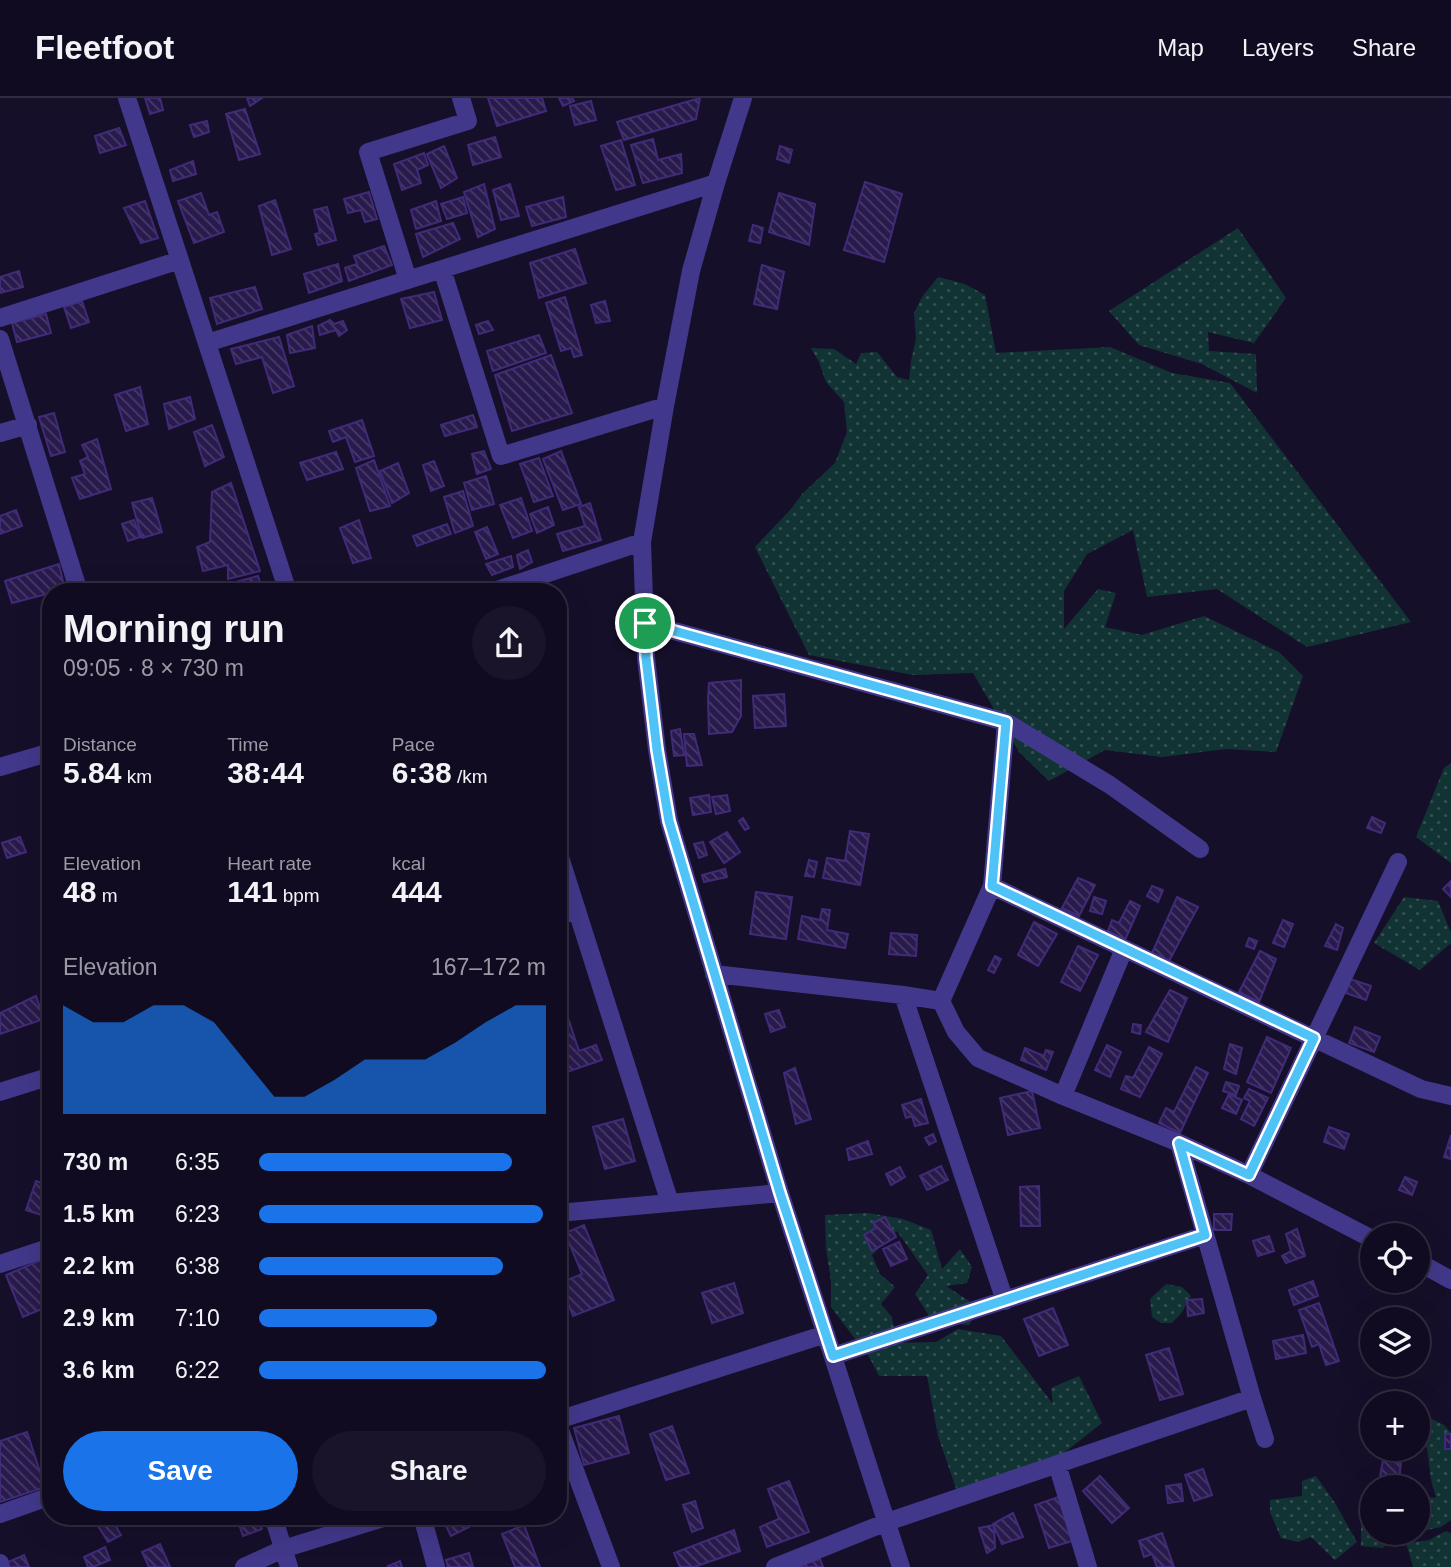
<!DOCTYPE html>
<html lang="en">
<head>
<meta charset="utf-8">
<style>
  body { margin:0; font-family:Arial,sans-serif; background:#191429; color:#f1f3f6; height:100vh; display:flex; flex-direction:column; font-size:26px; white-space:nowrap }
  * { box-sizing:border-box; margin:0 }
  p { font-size:23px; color:#9c9ba5 }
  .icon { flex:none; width:38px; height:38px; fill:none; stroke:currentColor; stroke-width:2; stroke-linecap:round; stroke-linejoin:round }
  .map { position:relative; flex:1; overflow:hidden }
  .sheet { position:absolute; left:42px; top:485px; width:525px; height:942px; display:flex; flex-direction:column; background:#100b20; border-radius:28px; box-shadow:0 7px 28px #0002,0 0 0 2px #302b3e }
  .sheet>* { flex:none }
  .buttons { position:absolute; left:1360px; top:1125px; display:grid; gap:14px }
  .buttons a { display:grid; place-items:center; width:70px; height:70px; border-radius:50%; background:#100b20; box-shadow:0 7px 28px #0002,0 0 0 2px #302b3e; font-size:35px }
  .pin { position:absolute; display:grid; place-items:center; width:60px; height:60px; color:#fff; margin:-30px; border:4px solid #fff; border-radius:50%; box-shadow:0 2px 7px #0007 }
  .round { display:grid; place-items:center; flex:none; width:74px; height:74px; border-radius:37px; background:#191429 }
  .head { display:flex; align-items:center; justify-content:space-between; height:119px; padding:0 21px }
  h1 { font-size:38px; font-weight:700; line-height:52px }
  .stats { display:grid; grid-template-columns:repeat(3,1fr); gap:10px; height:119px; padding:7px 21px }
  .stats div { display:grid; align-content:center }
  .stats b { font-size:30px; font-weight:700 }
  .stats small { font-size:19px; font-weight:400 }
  .stats p { font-size:19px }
  .chart { height:196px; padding:14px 21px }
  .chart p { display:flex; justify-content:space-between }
  .chart svg { width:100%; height:126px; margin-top:7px; fill:#1a73e8; opacity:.7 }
  .action { display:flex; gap:14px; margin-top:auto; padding:14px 21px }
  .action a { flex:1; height:80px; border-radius:42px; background:#1a73e8; color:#fff; font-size:28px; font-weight:700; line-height:80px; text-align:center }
  .action a+a { background:#191429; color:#f1f3f6 }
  ul { padding:0 21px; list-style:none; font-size:23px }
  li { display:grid; grid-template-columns:112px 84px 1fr; align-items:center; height:52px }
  li i { height:18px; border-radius:9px; background:#1a73e8 }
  header { display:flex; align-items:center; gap:42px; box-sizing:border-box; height:98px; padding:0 35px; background:#100b20; border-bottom:2px solid #302b3e }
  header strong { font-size:33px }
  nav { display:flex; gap:38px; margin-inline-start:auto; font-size:24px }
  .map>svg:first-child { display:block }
  .grass { fill:url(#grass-dots) }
  .building { fill:url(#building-back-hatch); stroke:#412b79; stroke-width:2 }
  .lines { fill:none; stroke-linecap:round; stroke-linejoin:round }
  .minor { stroke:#42388b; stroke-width:18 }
  .route-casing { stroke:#fff; stroke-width:14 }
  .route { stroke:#4fc3f7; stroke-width:9 }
</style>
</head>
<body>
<header>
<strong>Fleetfoot</strong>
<nav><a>Map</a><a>Layers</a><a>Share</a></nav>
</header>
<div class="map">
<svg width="1451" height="1469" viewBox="0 0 1451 1469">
  <defs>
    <pattern id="grass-dots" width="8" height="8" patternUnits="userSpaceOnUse" patternTransform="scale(1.75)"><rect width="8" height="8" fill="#123334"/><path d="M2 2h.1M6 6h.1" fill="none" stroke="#345052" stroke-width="1.8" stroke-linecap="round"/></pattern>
    <pattern id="building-back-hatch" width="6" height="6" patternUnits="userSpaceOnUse" patternTransform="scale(1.75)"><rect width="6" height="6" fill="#281a4c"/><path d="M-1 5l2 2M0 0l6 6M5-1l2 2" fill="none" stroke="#473b67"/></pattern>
  </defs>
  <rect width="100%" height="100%" fill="#160f2a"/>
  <path class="grass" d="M1238 130 1286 200 1254 245 1208 234 1209 253 1256 256 1257 295 1202 266 1139 247 1109 213Z
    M938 179 965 186 985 197 996 255 1110 249 1172 275 1230 285 1411 524 1307 549 1217 491 1147 499 1133 432 1087 456 1064 493V531L1098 491 1116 495 1105 529 1142 537 1204 518 1279 554 1303 578 1276 654 1226 651 1162 659 1105 652 1049 683 1019 654 973 575 913 577 809 557 755 449 791 411 802 396 835 365 847 334 844 304 826 284 819 264 811 250 834 251 856 266 861 255 877 254 897 279 909 282 911 263 916 241 914 215 922 199Z
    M1451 665V765L1416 739 1444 670Z
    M1404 799 1438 803 1451 835V845L1420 872 1374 845Z
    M868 1115 903 1121 931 1132 942 1171 960 1151 972 1169 967 1185 946 1188 980 1210 969 1227 933 1224 915 1196 928 1177 897 1133 872 1157 880 1176 895 1189 881 1206 892 1219 894 1232 856 1242 831 1209V1183L826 1150 825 1117Z
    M1166 1186 1182 1189 1191 1198 1182 1214 1172 1225H1161L1152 1219 1150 1201Z
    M958 1231 1001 1238 1053 1306 1051 1290 1079 1278 1102 1325 1055 1362 957 1393 938 1338 927 1278H879L864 1249 891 1245 936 1244Z
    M1418 1314 1444 1327 1451 1335V1422L1441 1429 1418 1434V1404L1420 1398 1436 1400 1431 1382 1427 1350 1418 1343Z
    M1316 1378 1335 1405 1357 1444 1335 1462 1311 1439 1298 1444 1281 1440 1270 1414V1402L1302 1398V1383Z
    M1372 1393V1435H1398L1383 1450 1361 1448V1415Z
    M1446 1433 1451 1435V1469H1413L1406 1445 1429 1442Z"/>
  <path class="building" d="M145 0H160L163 12 150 16Z
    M247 0H262L250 8Z
    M488 0H542L546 13 497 28Z
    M559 0H572L574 3 563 8Z
    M700 0 696 21 624 42 617 24Z
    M591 3 596 22 575 27 570 8Z
    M245 11 260 56 239 62 226 16Z
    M207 23 209 34 194 39 190 27Z
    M119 30 126 47 100 55 95 38Z
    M495 39 501 59 473 67 468 47Z
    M653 41 658 62 681 56 682 75 643 85 631 47Z
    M621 42 635 87 616 92 601 48Z
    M444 48 457 80 441 90 427 56Z
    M780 48 792 52 789 65 777 61Z
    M424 55 428 67 417 72 421 85 402 92 394 66Z
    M193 63 196 76 173 83 170 72Z
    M865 84 902 96 884 164 844 152Z
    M484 86 495 131 478 139 464 94Z
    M510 86 519 118 501 122 493 92Z
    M369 94 377 121 365 124 361 112 348 115 344 101Z
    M201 95 209 117 217 114 224 134 194 145 178 103Z
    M779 95 815 106 809 147 769 134Z
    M463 99 467 115 447 121 441 106Z
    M563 99 566 119 532 128 526 109Z
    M275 102 291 151 272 157 259 108Z
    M145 103 158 140 141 145 124 110Z
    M436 103 441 123 416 131 411 112Z
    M327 109 336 142 318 147 315 136 320 135 314 112Z
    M453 125 460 141 423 159 416 136Z
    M753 127 763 130 760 145 749 143Z
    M384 148 392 167 349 183 345 170 357 166 354 158Z
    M575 151 586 185 539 200 530 165Z
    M338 166 342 183 309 195 304 176Z
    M762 167 784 174 777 211 754 206Z
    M19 173 23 189 0 195V179Z
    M255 189 262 211 217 226 210 200Z
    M434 194 442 222 410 230 401 201Z
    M565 199 582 257 574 259 571 250 561 253 546 205Z
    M82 203 89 224 71 230 64 209Z
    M605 203 610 223 596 225 591 207Z
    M46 216 51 235 17 244 12 225Z
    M330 222 334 226 343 223 347 232 339 238 336 232 320 237 318 228Z
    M488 223 493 232 479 236 476 227Z
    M312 228 315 250 290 255 287 237Z
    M539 237 546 255 493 273 487 253Z
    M279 239 294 288 273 295 262 259 236 266 231 251Z
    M551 257 572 315 512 333 495 277Z
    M140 289 148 326 126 333 115 297Z
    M190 299 195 321 169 331 164 306Z
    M54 315 65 354 51 358 39 319Z
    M473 317 477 329 445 338 441 327Z
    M362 322 374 358 355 364 346 339 333 344 329 333Z
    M212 327 224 359 205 368 194 334Z
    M97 341 111 391 80 401 72 380 85 376 80 363 88 359 82 347Z
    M484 353 491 371 477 376 472 356Z
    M561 353 581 406 563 412 543 361Z
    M336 354 343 371 307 382 300 365Z
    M539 360 553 398 534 404 520 366Z
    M374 362 390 408 370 413 356 370Z
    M434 363 444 388 431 393 423 367Z
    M398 365 409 395 392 405 380 373Z
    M486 378 494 406 472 412 464 385Z
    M231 385 260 473 228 481V467L203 473 197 449 210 444 212 394Z
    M463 393 473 428 455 435 444 399Z
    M152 400 162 434 142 440 132 405Z
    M521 400 532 433 513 440 500 407Z
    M590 405 601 442 563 453 557 436 585 428 579 409Z
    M548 409 554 427 537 435 530 416Z
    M16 412 22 428 0 436V418Z
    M134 422 140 439 128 443 122 426Z
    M359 422 371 460 353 465 340 430Z
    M447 426 451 436 417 448 413 438Z
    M487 429 498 456 486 461 475 434Z
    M528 452 532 464 520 471 517 457Z
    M511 458 513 469 492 477 486 466Z
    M59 466 65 492 51 494V495L12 505 5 483Z
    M258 478 263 494H239L236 484Z
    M741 582V618L732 634 709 636 708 601 709 585Z
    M784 596 786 628 755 630 753 598Z
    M680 631 684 657 674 658 671 633Z
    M684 636H694L702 667 687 668Z
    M709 697 711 714 693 717 690 700Z
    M727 697 730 713 716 716 712 699Z
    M1372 719 1385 725 1381 735 1367 730Z
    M743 720 749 730 745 732 739 723Z
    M850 733 869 736 860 787 823 780 827 760 845 763Z
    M727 734 740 754 724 765 710 744Z
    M20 739 26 754 7 760 2 745Z
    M703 744 707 757 699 760 694 746Z
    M809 762 817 764 814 779 805 778Z
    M725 771 727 779 704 784 702 777Z
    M1078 780 1095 787 1079 818 1062 810Z
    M1451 783V799L1443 791Z
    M1152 788 1163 792 1158 804 1147 798Z
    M756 794 792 799 786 841 750 836Z
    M1094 799 1106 803 1102 816 1090 813Z
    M1177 799 1198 809 1169 863 1152 855Z
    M1130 803 1140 808 1125 842 1108 833 1112 822 1119 825Z
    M822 811 830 812 827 832 848 836 845 850 798 841 802 818 820 822Z
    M1283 822 1293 826 1284 849 1273 845Z
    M1034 824 1057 836 1038 868 1018 857Z
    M1336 826 1343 830 1337 852 1325 848Z
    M891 835 917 837 916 858 889 856Z
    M1249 840 1257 843 1254 851 1246 848Z
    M1078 848 1098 857 1080 893 1061 884Z
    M1260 853 1276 861 1259 904 1239 894Z
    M995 858 1001 861 994 875 988 872Z
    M558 881 568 892 558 900Z
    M1350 881 1371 888 1366 902 1346 895Z
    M1170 892 1187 900 1168 944 1146 934Z
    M36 898 44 921 0 936V915Z
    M565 911 579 953 596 947 602 962 564 975 560 964 558 965V914Z
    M779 912 785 929 771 934 765 916Z
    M1133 926 1141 927 1140 936 1132 934Z
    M1355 929 1380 939 1374 954 1349 945Z
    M1267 939 1291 950 1271 995 1247 984Z
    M1230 946 1242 950 1236 976 1224 971Z
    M1107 947 1121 954 1110 979 1095 972Z
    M1149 949 1162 956 1140 999 1121 991 1126 978 1133 980Z
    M1025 950 1044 958 1046 952 1053 954 1046 972 1021 962Z
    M1196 969 1208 975 1180 1035 1159 1025 1166 1010 1174 1014Z
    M795 970 811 1021 796 1026 784 975Z
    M1226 984 1239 988 1236 997 1223 993Z
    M1249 991 1268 1000 1254 1028 1241 1021 1250 1003 1244 1000Z
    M1032 993 1040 1030 1008 1037 1000 1000Z
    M1229 996 1242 1002 1236 1016 1222 1010Z
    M921 1001 928 1025 915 1028 912 1018 906 1020 902 1007Z
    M623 1021 635 1063 605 1071 593 1029Z
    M1329 1029 1349 1036 1344 1051 1324 1044Z
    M933 1036 936 1043 929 1047 925 1040Z
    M1451 1037V1061L1444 1059Z
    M868 1043 872 1056 849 1062 847 1051Z
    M941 1068 948 1082 927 1092 920 1078Z
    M900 1069 905 1079 891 1087 886 1076Z
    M1405 1079 1417 1084 1412 1097 1399 1092Z
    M36 1083 51 1088V1120L26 1112Z
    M1039 1088 1040 1128H1021L1020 1089Z
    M1214 1116H1232L1231 1132H1214Z
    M885 1119 896 1139 872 1153 864 1137 876 1130 873 1125Z
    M584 1127 614 1202 573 1218 560 1185 582 1176 565 1135Z
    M1297 1131 1305 1158 1286 1165 1282 1158 1291 1153 1286 1136Z
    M1269 1138 1274 1153 1258 1158 1253 1143Z
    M899 1144 907 1161 891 1168 883 1151Z
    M43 1161 51 1179V1207L23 1219 6 1177Z
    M1313 1183 1318 1198 1294 1207 1289 1192Z
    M734 1185 743 1215 712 1225 702 1195Z
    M1202 1201 1204 1215 1188 1218 1187 1202Z
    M1319 1205 1339 1263 1326 1267 1319 1246 1312 1249 1299 1212Z
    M1053 1210 1068 1247 1039 1258 1024 1221Z
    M1303 1237 1306 1255 1276 1261 1273 1243Z
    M1169 1250 1183 1296 1160 1302 1146 1257Z
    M619 1318 629 1355 584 1367 574 1330Z
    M672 1328 689 1375 666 1382 650 1336Z
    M27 1334 45 1389 0 1404V1343Z
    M1445 1336H1451V1351H1445Z
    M1383 1362 1401 1365 1399 1382 1380 1379Z
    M1203 1371 1212 1397 1194 1403 1185 1377Z
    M1100 1378 1129 1410 1112 1425 1083 1393Z
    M789 1383 809 1434 767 1449 760 1429 779 1421 768 1391Z
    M1181 1386 1183 1403 1168 1405 1166 1388Z
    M1061 1398 1075 1442 1049 1450 1035 1407Z
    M695 1403 703 1430 692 1434 683 1407Z
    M1013 1415 1023 1439 1002 1446 993 1426Z
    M236 1418H257L262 1431 243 1438Z
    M441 1418H486L487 1420 451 1438Z
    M111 1420 121 1437 108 1444 98 1428Z
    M524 1427 540 1469H515L502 1436Z
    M994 1427 995 1450 987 1455 979 1430Z
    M734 1432 740 1453 694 1469H680L674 1455Z
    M1162 1435 1174 1469H1157L1152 1456 1144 1459 1139 1443Z
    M160 1446 170 1469H149L142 1454Z
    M105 1449 110 1462 93 1469H88L84 1459Z
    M469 1455 473 1469H448L446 1462Z
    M24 1457 29 1469H8L6 1465Z
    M820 1461 823 1469H795Z
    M400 1463 402 1469H389L388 1468Z"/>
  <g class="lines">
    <path class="minor" d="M127 0 288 494
      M743 0 716 85 691 173 665 308 642 444 646 560 657 652 669 723 780 1095 901 1469
      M442 171 501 358 665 308
      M408 182 368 54 468 23 461 0
      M0 220 180 162
      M0 241 79 494
      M207 245 716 85
      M0 335 28 327
      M491 494 642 444
      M645 525 1006 624 1110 687 1200 751
      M0 669 51 654
      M558 753 670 1105
      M992 788 1421 991 1451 998
      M558 818 577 812
      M714 876 903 897 941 903
      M903 897 1005 1203
      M941 903 956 934 978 960 1063 998 1179 1045 1249 1077 1372 1141
      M941 903 992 788 1006 624
      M0 994 51 978
      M1063 998 1124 851
      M1179 1045 1252 1300 1265 1341
      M1249 1077 1398 764
      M558 1115 780 1095
      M1418 1164 1451 1182
      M0 1166 51 1149
      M833 1258 1205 1137
      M558 1322 826 1236
      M558 1327 611 1469
      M1057 1366 1088 1469
      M0 1416 51 1398
      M273 1418 289 1469
      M422 1418 436 1469
      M0 1465 1 1469
      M244 1469 283 1451 390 1418
      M775 1469 887 1424 1252 1300"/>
  </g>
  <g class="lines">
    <g class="route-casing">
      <path id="route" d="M645 525 1006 624 992 788 1314 940 1249 1077 1179 1045 1205 1137 833 1258 780 1095 669 723 657 652 646 560Z"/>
    </g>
    <use href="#route" class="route"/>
  </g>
</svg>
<div class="buttons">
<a><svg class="icon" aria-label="locate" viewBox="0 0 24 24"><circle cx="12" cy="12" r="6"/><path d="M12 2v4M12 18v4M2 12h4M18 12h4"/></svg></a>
<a><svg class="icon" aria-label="layers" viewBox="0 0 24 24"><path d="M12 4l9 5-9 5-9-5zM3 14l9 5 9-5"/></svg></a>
<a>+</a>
<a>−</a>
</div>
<div class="pin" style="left:645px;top:525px;background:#1e9e55"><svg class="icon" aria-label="arrive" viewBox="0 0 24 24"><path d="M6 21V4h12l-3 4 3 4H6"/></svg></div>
<section class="sheet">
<div class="head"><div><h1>Morning run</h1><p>09:05 · 8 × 730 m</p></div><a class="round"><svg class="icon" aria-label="share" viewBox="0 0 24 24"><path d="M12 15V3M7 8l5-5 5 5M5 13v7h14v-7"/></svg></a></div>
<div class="stats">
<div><p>Distance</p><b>5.84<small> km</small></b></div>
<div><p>Time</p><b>38:44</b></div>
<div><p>Pace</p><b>6:38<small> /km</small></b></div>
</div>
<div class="stats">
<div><p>Elevation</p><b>48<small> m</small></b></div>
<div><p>Heart rate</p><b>141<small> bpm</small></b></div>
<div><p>kcal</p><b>444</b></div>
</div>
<div class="chart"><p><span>Elevation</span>167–172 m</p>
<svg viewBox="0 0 160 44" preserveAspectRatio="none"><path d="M0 44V6L10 12L20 12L30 6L40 6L50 12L60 25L70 38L80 38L90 32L100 25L110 25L120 25L130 19L140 12L150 6L160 6V44z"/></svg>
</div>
<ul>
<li><b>730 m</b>6:35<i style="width:88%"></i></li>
<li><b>1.5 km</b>6:23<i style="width:99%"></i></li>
<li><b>2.2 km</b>6:38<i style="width:85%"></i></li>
<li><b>2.9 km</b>7:10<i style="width:62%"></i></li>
<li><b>3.6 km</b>6:22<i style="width:100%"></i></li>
</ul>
<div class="action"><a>Save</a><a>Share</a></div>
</section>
</div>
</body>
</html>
